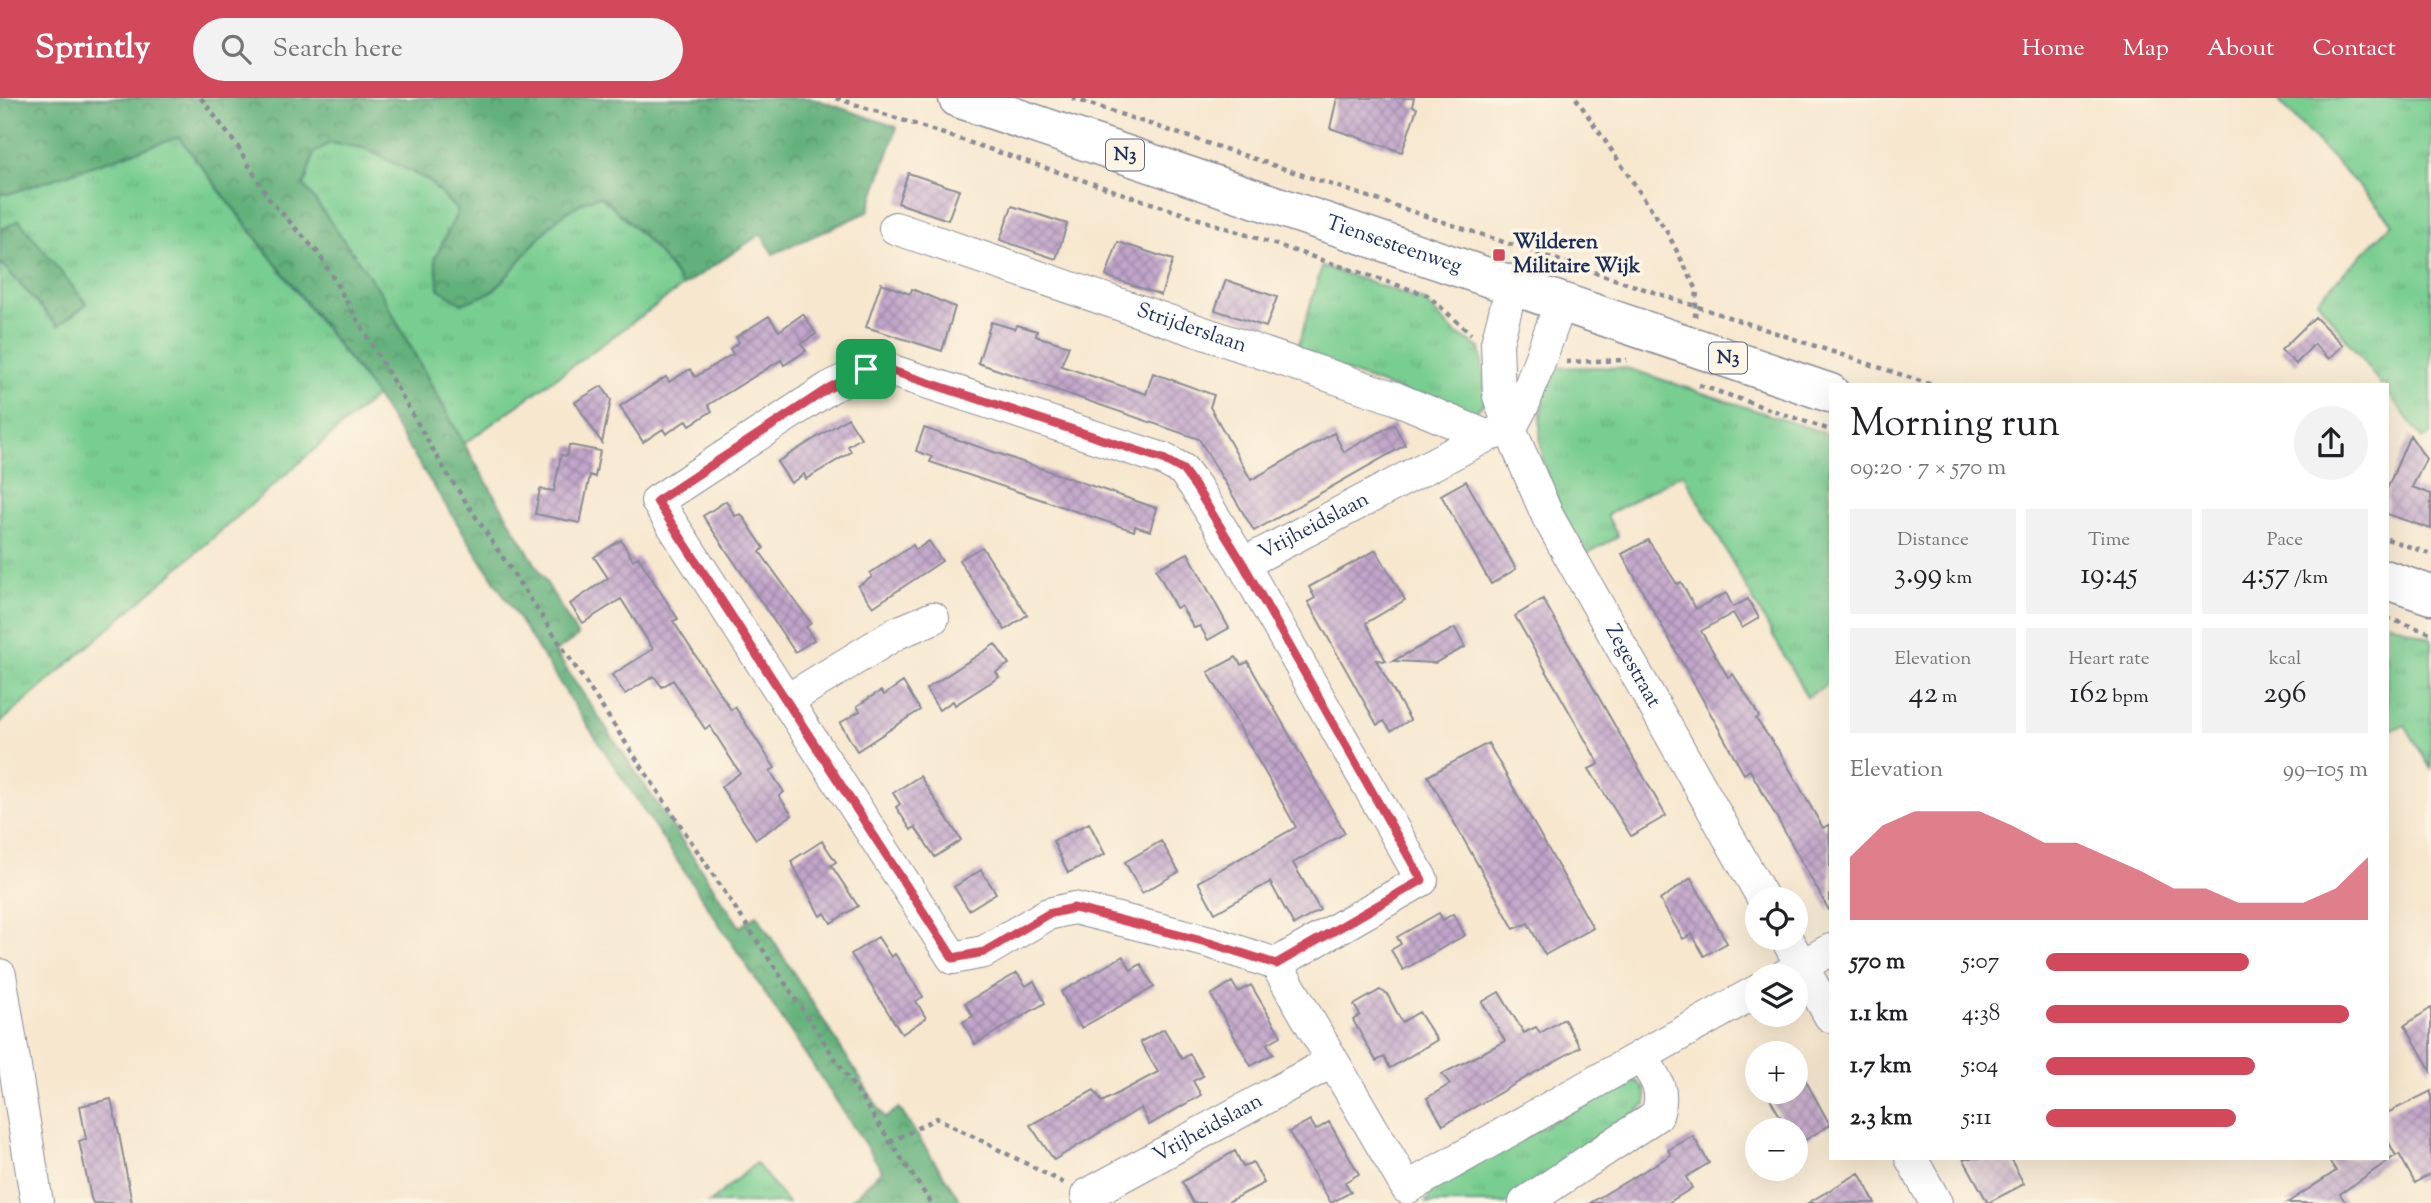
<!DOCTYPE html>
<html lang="en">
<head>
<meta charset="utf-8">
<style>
  body { margin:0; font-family:"Sorts Mill Goudy",serif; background:#f2f2f2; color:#202124; height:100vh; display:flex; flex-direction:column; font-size:26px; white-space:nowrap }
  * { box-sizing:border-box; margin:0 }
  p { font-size:23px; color:#757577 }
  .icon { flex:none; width:38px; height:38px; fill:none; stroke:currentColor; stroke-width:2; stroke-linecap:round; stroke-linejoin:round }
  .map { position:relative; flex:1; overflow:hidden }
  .drawer { position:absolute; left:1829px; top:285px; width:560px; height:777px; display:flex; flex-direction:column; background:#fff; border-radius:0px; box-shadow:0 7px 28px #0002 }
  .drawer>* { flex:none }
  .fabs { position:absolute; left:1745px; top:789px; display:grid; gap:14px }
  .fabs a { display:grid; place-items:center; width:63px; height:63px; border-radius:50%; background:#fff; box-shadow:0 7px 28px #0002; font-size:35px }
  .pin { position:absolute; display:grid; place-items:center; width:60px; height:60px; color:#fff; margin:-30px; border-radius:14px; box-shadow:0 4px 10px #0006 }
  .round { display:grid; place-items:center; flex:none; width:74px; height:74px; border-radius:37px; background:#f2f2f2 }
  .summary { display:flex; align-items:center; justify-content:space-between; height:119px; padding:0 21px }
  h1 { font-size:38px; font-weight:600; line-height:52px }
  .stats { display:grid; grid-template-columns:repeat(3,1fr); gap:10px; height:119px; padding:7px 21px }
  .stats div { display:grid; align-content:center; border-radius:0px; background:#f2f2f2; text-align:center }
  .stats b { font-size:30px; font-weight:600 }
  .stats small { font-size:19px; font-weight:400 }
  .stats p { font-size:19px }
  .chart { height:196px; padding:14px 21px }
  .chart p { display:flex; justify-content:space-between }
  .chart svg { width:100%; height:126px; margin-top:7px; fill:#d1495b; opacity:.7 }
  ul { padding:0 21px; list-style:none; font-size:23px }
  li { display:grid; grid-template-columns:112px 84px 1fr; align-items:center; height:52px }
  li i { height:18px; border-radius:9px; background:#d1495b }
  header { display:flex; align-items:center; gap:42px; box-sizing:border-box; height:98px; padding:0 35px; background:#d1495b; color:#fff }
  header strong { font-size:33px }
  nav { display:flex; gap:38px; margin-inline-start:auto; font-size:24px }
  .search { width:490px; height:63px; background:#f2f2f2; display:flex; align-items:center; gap:18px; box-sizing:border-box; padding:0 24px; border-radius:38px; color:#757577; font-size:26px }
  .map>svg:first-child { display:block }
  .grass { fill:url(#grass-tufts); stroke:#4a7e77; stroke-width:2 }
  .forest { fill:url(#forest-crowns); stroke:#3e706c; stroke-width:2 }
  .building { fill:url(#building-cross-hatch) }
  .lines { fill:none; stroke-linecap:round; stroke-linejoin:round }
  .minor-casing { stroke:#898b96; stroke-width:34 }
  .major-casing { stroke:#898b96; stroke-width:41 }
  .path { stroke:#898b96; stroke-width:4.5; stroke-dasharray:5 5; stroke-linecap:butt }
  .minor { stroke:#fff; stroke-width:32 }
  .major { stroke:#fff; stroke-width:38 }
  .route-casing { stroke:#fff; stroke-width:14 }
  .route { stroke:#d1495b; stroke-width:9 }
  .poi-dot { fill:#d1495b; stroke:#fcf5e5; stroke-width:2.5 }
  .labels { text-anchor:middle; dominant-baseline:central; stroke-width:7; stroke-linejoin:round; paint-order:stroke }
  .shield { fill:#fcf5e5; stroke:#5e6a86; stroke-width:2 }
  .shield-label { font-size:19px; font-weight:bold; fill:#1b2f5e }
  .poi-label { font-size:21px; font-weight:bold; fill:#1b2f5e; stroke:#fcf5e5; text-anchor:start }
  .street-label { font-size:21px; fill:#1b2f5e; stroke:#fcf5e5 }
</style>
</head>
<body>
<header>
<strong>Sprintly</strong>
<div class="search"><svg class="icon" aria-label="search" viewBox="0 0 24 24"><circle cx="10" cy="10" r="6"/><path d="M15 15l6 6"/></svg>Search here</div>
<nav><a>Home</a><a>Map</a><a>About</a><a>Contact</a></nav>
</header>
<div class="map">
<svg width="2431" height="1105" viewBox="0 0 2431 1105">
  <defs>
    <pattern id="grass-tufts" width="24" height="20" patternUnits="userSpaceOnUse" patternTransform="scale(1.75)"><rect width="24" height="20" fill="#78cd90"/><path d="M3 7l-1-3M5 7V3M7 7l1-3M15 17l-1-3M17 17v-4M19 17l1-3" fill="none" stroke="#67b07f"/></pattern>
    <pattern id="forest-crowns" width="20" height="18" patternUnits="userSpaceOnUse" patternTransform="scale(1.75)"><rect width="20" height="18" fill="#62b07a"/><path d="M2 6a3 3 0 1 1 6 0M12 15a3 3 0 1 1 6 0" fill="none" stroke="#509067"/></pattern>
    <pattern id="building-cross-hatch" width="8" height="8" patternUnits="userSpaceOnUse" patternTransform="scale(1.75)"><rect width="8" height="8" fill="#c2a5ca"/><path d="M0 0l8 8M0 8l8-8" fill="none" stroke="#9d87a7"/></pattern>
  </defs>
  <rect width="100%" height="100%" fill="#fcf5e5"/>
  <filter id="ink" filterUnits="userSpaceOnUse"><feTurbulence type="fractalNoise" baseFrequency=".0143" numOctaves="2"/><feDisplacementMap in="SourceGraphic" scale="14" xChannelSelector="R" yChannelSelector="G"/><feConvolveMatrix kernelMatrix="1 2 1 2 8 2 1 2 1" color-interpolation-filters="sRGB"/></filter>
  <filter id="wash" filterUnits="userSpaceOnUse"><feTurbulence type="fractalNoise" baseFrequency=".00686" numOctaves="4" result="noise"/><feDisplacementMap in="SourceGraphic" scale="28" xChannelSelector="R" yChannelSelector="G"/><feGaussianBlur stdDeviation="1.57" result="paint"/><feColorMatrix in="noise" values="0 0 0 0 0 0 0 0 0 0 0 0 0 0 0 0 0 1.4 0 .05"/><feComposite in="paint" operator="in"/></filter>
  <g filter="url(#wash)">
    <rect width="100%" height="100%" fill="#f7e7cf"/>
    <path class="grass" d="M2276 0H2431V336L2423 341 2387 294V287H2381L2317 202 2393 125Z
      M178 38 376 298 0 625V164L58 228 19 123 0 132V96H8Z
      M330 45 364 50 428 82 458 113 435 160 494 192C522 157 554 110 600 98 631 125 661 154 683 188L464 346 380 193 304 87 314 55Z
      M1322 168 1423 202 1455 235 1480 250 1487 301 1476 314 1467 317 1296 255Z
      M1588 269 1627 270 1830 337V585L1807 599 1683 375 1607 417 1618 439 1586 456C1549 393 1523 342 1553 270Z
      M2387 524 2431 540V671L2405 627 2387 633Z
      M1628 981C1643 983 1646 992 1646 1006L1512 1105H1426L1432 1091Z
      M756 1065 788 1105H709Z"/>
    <path class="forest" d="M0 0H812L897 29 868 114 773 156 761 136 683 188C661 154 631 124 600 98 552 110 529 157 496 190 488 198 472 201 462 206L439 191 435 160 458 113 428 82 364 50 330 45 314 55 304 87 380 193 457 334 578 538 555 554 740 829 757 817 885 1020 899 1010 962 1105H848L882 1072 576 610 366 283 179 39 8 96 0 95Z
      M19 122 87 206 58 228 0 164V132Z"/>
    <g id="blocks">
      <path class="building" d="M1337 0H1414L1412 8 1417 10 1402 54 1330 30Z
        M908 75 959 92 948 122 898 105Z
        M1012 108 1067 126 1056 161 1000 142Z
        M1118 144 1173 162 1161 197 1106 178Z
        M1226 182 1277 199 1266 229 1215 212Z
        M881 185 910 196 912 191 955 209 942 253 866 229Z
        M803 216 816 236 801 246 806 253 784 267 781 262 708 307 712 313 690 327 687 322 666 336 663 331 643 344 620 308 666 279 669 284 690 271 695 279 733 256 730 251 739 244 736 239 769 218 779 233Z
        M2315 219 2343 247 2329 261 2314 246 2296 266 2281 252Z
        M991 224 1015 231 1017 227 1037 233 1036 238 1069 248 1061 268 1146 296 1153 275 1214 297 1210 309 1251 382 1334 335 1344 354 1394 326 1405 347 1254 433 1199 341 978 265Z
        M602 288 611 302 602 345 575 304Z
        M848 320 861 340 848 348 851 354 806 381 804 376 791 385 777 364Z
        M924 330 1156 410 1150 433 1135 428 1134 433 930 364 932 359 916 353Z
        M2410 337 2426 361 2412 389 2431 396V431L2387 416V391Z
        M569 347 600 353 595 379 590 377 580 425 535 416 540 391 554 393 561 357 567 358Z
        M1466 383 1516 471 1491 486 1441 397Z
        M726 403 735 418 741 416 764 450 760 454 811 525 806 529 814 542 795 554 703 418Z
        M621 442 633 462 638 459 678 521 673 523 731 612 735 609 775 670 770 673 784 694 779 698 792 717 756 741 721 689 740 675 710 628 705 631 673 582 662 589 654 578 625 596 612 577 653 551 621 501 583 525 570 506 608 480 594 459Z
        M1648 442 1677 486 1681 484 1696 511 1726 495 1733 509 1748 501 1759 520 1742 530 1733 515 1701 533 1728 579 1733 576 1754 609 1759 619 1756 621 1781 656 1823 730 1830 726V814L1750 672 1744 676 1622 456Z
        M929 443 942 463 873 509 858 488 872 479 870 475 913 447 916 452Z
        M982 449 1027 517 1005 532 959 462Z
        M1376 452 1405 502 1366 525 1386 563 1376 562 1410 622 1391 633 1384 623 1377 627 1308 504 1315 500 1309 489Z
        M1188 455 1229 530 1208 542 1200 528 1194 530 1181 508 1176 510 1156 471Z
        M1543 501 1666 718 1631 738 1589 671 1599 666 1515 518Z
        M1455 530 1465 549 1435 565 1393 563Z
        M995 546 1009 566 996 574 999 579 955 607 953 603 939 612 926 591Z
        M1236 559 1241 567 1248 564 1345 735 1293 765 1320 812 1294 827 1270 784 1215 815 1198 784 1296 729 1208 574Z
        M903 584 920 612 857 653 840 625 860 613 857 608 869 600 881 593 884 597Z
        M1488 645 1593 830 1545 857 1528 825 1514 831 1428 678Z
        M920 678 961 742 935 759 915 729 911 732 896 709 900 706 893 695Z
        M1089 725 1105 756 1068 775 1053 743Z
        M822 743 836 764 831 767 858 808 831 825 825 815 820 818 791 763Z
        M1161 743 1179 774 1142 795 1125 764Z
        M981 772 996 795 969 812 954 789Z
        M1691 780 1727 845 1704 858 1692 836 1683 841 1660 802Z
        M1439 815 1443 822 1453 816 1465 837 1403 872 1391 852 1401 846 1397 839Z
        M878 839 891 859 895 856 923 899 916 903 926 920 902 936 851 856Z
        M1123 858 1131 872 1141 866 1154 889 1081 930 1061 894Z
        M1017 875 1026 888 1034 883 1045 905 975 946 963 924 973 918 965 905Z
        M1232 884 1238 894 1251 887 1281 938 1267 946 1273 956 1251 968 1211 897Z
        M1380 892 1387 896 1402 924 1419 914 1437 942 1390 970 1384 959 1376 963 1353 922 1360 917 1354 907Z
        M1499 894 1524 935 1536 929 1540 935 1564 921 1580 949 1443 1027 1427 1000 1450 986 1442 976 1505 943 1482 904Z
        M2431 910V973L2405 927Z
        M1164 931 1182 961 1190 956 1203 978 1193 983 1201 997 1149 1027 1141 1010 1054 1062 1030 1027 1094 992 1102 1004 1158 974 1140 944Z
        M1796 965 1830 1027 1797 1047 1796 1032H1788L1766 994H1796Z
        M2431 993V1075L2415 1085 2399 1056 2396 1058 2387 1041V1015Z
        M111 1001 119 1036 132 1105H93L91 1100 79 1043 86 1041 80 1008Z
        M1310 1022 1316 1032 1329 1024 1359 1076 1345 1084 1351 1094 1331 1105 1289 1034Z
        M1693 1038 1709 1065 1686 1079 1692 1090 1668 1105H1590L1671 1057 1668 1052Z
        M1235 1053 1243 1069 1253 1064 1264 1085 1226 1105H1193L1182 1084Z
        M1963 1060H2010L2024 1086 1988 1105Z
        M2327 1060H2392L2340 1096 2346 1105H2287L2336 1073Z
        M1859 1075 1875 1105H1808Z"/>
    </g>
  </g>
  <g filter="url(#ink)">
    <use href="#blocks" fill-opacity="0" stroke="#898b96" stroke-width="2"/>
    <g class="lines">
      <g class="minor-casing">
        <g id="minor">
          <path id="s1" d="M895 130 1395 300 1486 338"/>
          <path id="s2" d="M1512 187 1497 245 1499 298 1510 331 1548 419 1764 802"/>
          <path d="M1510 331 1524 305 1561 204"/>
          <path d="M1243 466 1195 388 1183 372 1163 361 886 271H866L829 290 657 403 953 860 984 854 1048 816 1074 810 1210 844 1276 866"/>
          <path d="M786 603 897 535 933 520"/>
          <path d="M1786 840 1830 918"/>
          <path id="s3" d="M1276 866 1422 782 1243 466 1486 338 1510 331"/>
          <path d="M1276 866 1407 1090 1757 893"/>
          <path d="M0 877 37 1105"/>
          <path d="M1784 878 1830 852"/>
          <path d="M1911 1060 1936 1105"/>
          <path id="s4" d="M1087 1097 1331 964"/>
          <path d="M1525 1105 1657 1017C1666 991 1655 980 1641 958"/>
        </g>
      </g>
      <g class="major-casing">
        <g id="major">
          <path id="s5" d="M958 0 1830 295"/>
          <path d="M2387 482 2431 497"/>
        </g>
      </g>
      <path class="path" d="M201 0 238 49 269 101 319 156 446 374 931 1105
        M836 0 1427 197 1471 236
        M1072 0 1932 287
        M1576 0 1667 134 1697 192 1695 219
        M1566 264 1627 262
        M1699 287 1830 332
        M2387 441 2431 456
        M2387 520 2431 535
        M890 1044 937 1020 1064 1085"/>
      <use href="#minor" class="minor"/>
      <use href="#major" class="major"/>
    </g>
  </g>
  <g class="lines" filter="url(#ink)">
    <g class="route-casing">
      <path id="route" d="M866 271H886L1163 361 1183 372 1195 388 1243 466 1422 782 1276 866 1210 845 1074 810 1048 816 984 854 953 860 657 403 829 290Z"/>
    </g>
    <use href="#route" class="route"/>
  </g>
  <rect class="poi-dot" x="1492" y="150" width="14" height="14" rx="3.5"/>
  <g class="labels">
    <g class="shield">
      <rect x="1106" y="41.5" width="38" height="31" rx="5"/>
      <rect x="1709" y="244.5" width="38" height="31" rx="5"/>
    </g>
    <g class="shield-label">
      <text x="1125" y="57">N3</text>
      <text x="1728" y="260">N3</text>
    </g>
    <g class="poi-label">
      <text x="1513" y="145">Wilderen<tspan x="1513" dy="24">Militaire Wijk</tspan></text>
    </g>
    <g class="street-label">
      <text stroke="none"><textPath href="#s5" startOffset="460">Tiensesteenweg</textPath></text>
      <text stroke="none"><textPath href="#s1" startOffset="313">Strijderslaan</textPath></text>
      <text stroke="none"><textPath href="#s3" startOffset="612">Vrijheidslaan</textPath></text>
      <text stroke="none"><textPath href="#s2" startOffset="415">Zegestraat</textPath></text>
      <text stroke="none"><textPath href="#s4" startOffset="138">Vrijheidslaan</textPath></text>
    </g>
  </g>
</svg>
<div class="fabs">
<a><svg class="icon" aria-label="locate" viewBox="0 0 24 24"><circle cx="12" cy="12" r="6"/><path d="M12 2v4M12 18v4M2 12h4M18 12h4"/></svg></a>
<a><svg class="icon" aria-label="layers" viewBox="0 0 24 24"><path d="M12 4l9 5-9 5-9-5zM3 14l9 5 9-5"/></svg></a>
<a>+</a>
<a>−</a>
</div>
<div class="pin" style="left:866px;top:271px;background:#1e9e55"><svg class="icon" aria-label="arrive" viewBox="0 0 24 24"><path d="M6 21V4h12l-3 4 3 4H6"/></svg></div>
<section class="drawer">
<div class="summary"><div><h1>Morning run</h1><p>09:20 · 7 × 570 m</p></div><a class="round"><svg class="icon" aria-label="share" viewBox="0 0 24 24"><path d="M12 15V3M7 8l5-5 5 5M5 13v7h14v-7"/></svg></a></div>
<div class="stats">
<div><p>Distance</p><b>3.99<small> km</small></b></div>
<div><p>Time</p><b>19:45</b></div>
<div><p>Pace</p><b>4:57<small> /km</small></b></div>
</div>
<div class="stats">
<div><p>Elevation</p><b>42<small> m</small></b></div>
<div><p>Heart rate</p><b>162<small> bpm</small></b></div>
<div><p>kcal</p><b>296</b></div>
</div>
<div class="chart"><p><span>Elevation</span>99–105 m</p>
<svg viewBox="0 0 160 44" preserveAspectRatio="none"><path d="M0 44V22L10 11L20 6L30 6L40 6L50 11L60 17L70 17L80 22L90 27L100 33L110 33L120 38L130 38L140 38L150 33L160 22V44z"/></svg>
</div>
<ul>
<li><b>570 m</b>5:07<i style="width:63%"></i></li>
<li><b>1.1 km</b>4:38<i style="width:94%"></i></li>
<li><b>1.7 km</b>5:04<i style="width:65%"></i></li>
<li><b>2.3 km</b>5:11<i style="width:59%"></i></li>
</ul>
</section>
</div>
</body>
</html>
